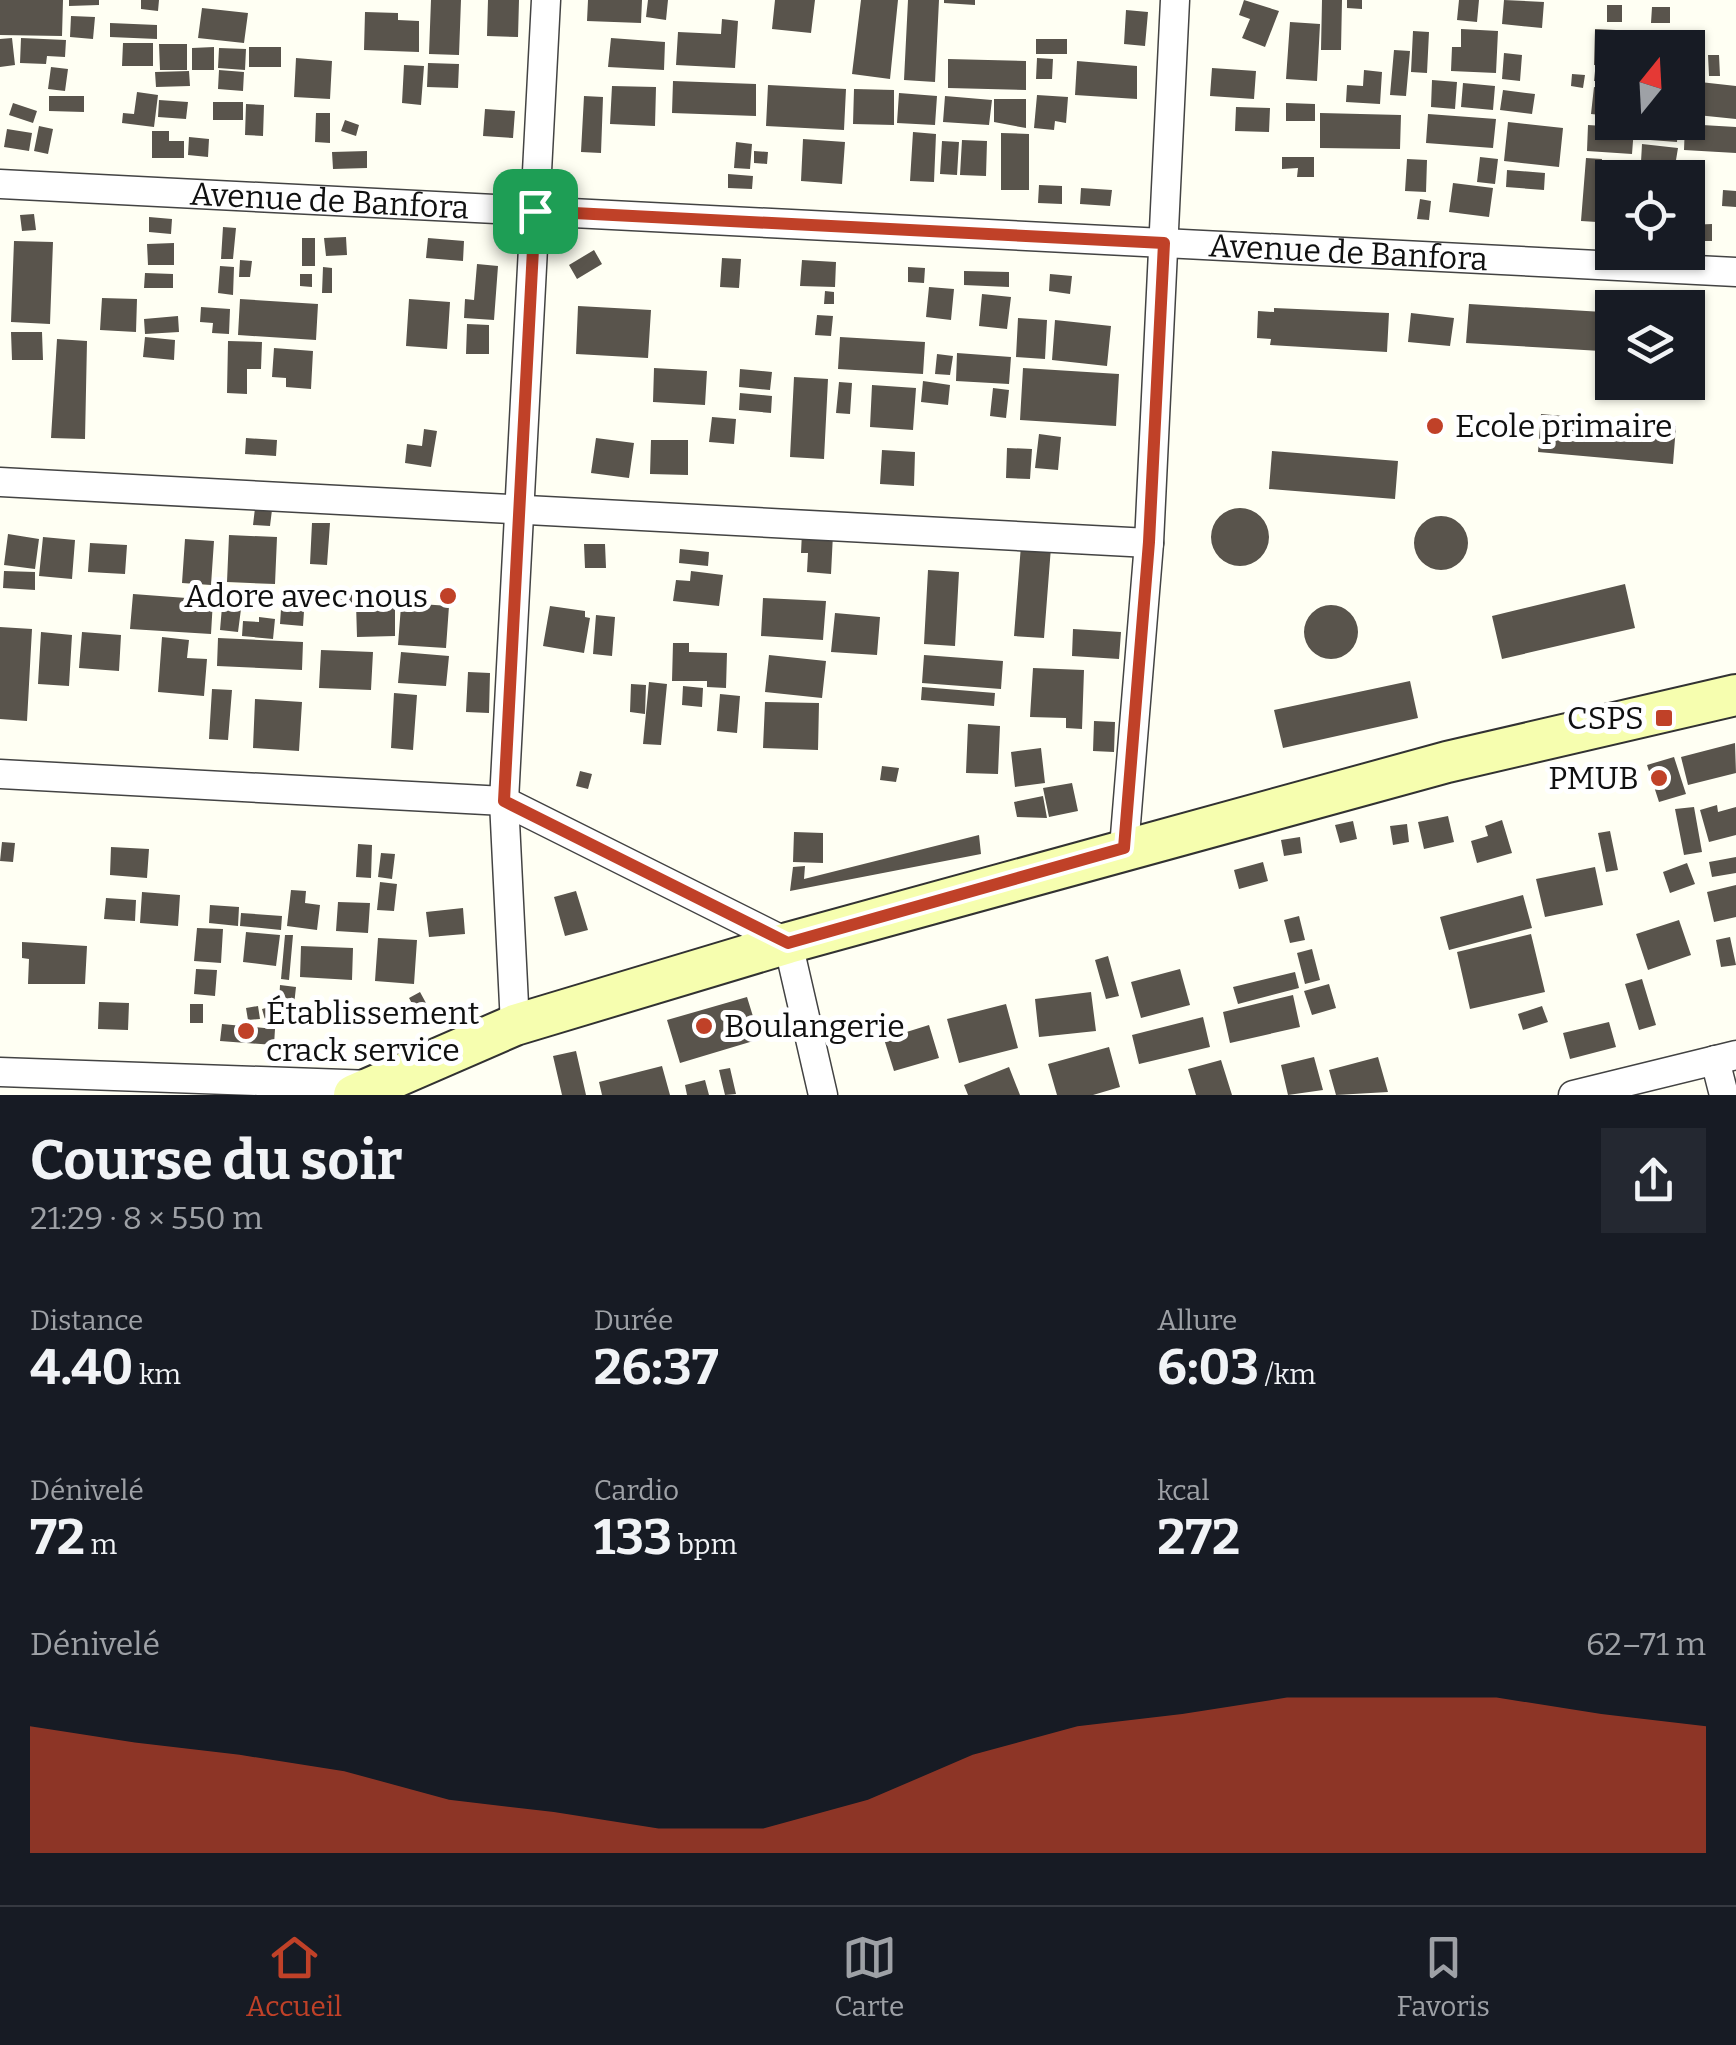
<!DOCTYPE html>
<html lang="fr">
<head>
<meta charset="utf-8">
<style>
  body { margin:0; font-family:Bitter,serif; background:#242831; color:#f1f3f6; height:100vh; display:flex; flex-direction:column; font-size:38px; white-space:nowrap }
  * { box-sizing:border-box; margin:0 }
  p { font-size:32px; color:#9ea1a6 }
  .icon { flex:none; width:55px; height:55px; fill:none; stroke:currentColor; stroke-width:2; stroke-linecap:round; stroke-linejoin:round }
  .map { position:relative; height:1095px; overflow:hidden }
  .drawer { display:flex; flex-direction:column; background:#171b24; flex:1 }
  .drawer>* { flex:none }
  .needle { width:65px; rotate:18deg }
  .fabs { position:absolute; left:1595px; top:30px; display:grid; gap:20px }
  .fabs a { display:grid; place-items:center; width:110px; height:110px; border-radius:0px; background:#171b24; box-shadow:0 2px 8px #0004; font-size:50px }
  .pin { position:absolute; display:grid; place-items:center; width:85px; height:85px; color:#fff; margin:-42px; border-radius:20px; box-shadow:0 5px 15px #0006 }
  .round { display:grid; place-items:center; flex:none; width:105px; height:105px; border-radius:0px; background:#242831 }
  .headline { display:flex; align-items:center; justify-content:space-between; height:170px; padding:0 30px }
  h1 { font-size:55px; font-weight:700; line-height:75px }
  .stats { display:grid; grid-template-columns:repeat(3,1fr); gap:15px; height:170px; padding:10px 30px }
  .stats div { display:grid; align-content:center }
  .stats b { font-size:50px; font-weight:700 }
  .stats small { font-size:28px; font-weight:400 }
  .stats p { font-size:28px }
  .chart { height:280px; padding:20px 30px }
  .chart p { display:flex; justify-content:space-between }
  .chart svg { width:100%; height:180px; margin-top:10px; fill:#c04128; opacity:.7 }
  .tab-bar { display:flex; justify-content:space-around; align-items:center; height:140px; border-top:2px solid #363941; background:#171b24; font-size:28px; color:#9ea1a6 }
  .tab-bar a { display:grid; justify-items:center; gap:5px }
  .tab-bar .active { color:#c04128 }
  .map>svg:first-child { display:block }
  .building { fill:#59544c }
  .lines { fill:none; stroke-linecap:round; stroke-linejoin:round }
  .street-casing { stroke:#434343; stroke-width:31 }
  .secondary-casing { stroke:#323232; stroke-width:44 }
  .street { stroke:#fff; stroke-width:28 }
  .secondary { stroke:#f6feaf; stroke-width:40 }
  .route-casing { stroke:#fff; stroke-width:20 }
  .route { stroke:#c04128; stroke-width:12 }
  .poi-dot { fill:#c04128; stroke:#fff; stroke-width:4 }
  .labels { text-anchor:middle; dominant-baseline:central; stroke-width:10; stroke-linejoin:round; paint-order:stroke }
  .street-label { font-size:32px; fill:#101010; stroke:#fff }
  .poi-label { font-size:32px; fill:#101010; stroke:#fff; text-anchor:start }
</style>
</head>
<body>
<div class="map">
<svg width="1736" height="1095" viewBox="0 0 1736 1095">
  <rect width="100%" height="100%" fill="#fffff3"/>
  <path class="building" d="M0 0H63L62 36 0 35Z
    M69 0H99V5L69 6Z
    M141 0H159L158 11 141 9Z
    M431 0H461L459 55 429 54Z
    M488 0H519L518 37 487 36Z
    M588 0H642L641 23 587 21Z
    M648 0H668L666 20 646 17Z
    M775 0H815L811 33 772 29Z
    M861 0H898L890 79 852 74Z
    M908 0H939L935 82 904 80Z
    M944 0H975V5L944 3Z
    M1244 0 1279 11 1265 47 1242 38 1250 19 1239 15Z
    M1322 0H1342L1341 50H1321Z
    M1347 0H1362V9L1347 8Z
    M1459 0H1479L1477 22 1457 20Z
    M1504 0 1544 2 1542 28 1502 24Z
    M1607 5H1622V22H1607Z
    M1652 7H1670V23H1651Z
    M202 8 248 13 244 43 198 38Z
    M1126 10 1148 12 1145 46 1124 44Z
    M365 12 398 13V20L419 21V52L364 50Z
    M71 16 95 17 93 39 70 37Z
    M722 19 738 21 735 68 676 65 678 32 721 34Z
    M1290 22 1320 24 1317 81 1286 79Z
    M110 23 157 25V39L110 37Z
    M1461 29 1498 31 1496 73 1451 71 1452 47H1461Z
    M1595 29 1616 30 1612 66 1594 65Z
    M1413 31 1429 32 1427 73 1411 72Z
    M12 38 15 65 0 67V39Z
    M21 38 66 40 65 57 47 56 46 64 20 63Z
    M611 38 665 42 664 70 608 67Z
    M1036 39H1067V54H1036Z
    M1682 40 1700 42 1699 54 1688 53Z
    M123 43H153V66H122Z
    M159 44H187V70H160Z
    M214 47V70H192V48Z
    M249 47H281V67H249Z
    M219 48 246 49 245 70 218 68Z
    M1394 50 1410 51 1406 96 1390 95Z
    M1504 53 1522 55 1520 81 1502 79Z
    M1708 55H1719L1720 76H1709Z
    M296 58 332 61 330 99 294 97Z
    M1037 58 1053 59 1052 79H1036Z
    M948 59 1026 61V90L948 88Z
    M1077 61 1137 66V99L1075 95Z
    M428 63 459 64 458 88 427 87Z
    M404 65 424 66 421 105 402 103Z
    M51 67 68 69 65 91 48 89Z
    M1212 68 1256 71 1254 99 1210 96Z
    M219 70 244 72 243 91 218 89Z
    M1364 70 1382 72 1380 104 1346 102 1347 85 1363 86Z
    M189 71 190 86 156 87 155 72Z
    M1595 71 1612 73V82L1594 81Z
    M1572 74 1585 75 1583 88 1571 86Z
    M1432 80 1457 82 1455 109 1431 107Z
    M673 81 756 84V116L672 113Z
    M1700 82 1736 86V119L1697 115Z
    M1463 83 1495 86 1493 110 1461 107Z
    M768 85 846 89 844 130 766 126Z
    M612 86 656 87 655 126 610 124Z
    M1594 87 1612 90V116L1591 114Z
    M854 89 894 90V125L853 124Z
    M1503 90 1535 94 1532 114 1500 110Z
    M137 92 158 95 154 127 122 123 123 113 134 114Z
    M899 93 937 96 935 125 897 123Z
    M1037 95 1068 97 1066 123 1055 121 1054 130 1034 128Z
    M49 96H84V112L49 111Z
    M584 96 603 97 601 153 581 152Z
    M945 96 992 100 989 125 943 122Z
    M994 99H1026V128L994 122Z
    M159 100 188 102 186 119 158 117Z
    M213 102H243V120H213Z
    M13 103 37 111 33 123 9 115Z
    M1286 103 1315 104V121H1286Z
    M246 104 264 105 263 136 245 135Z
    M1236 107 1270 108 1269 132 1235 131Z
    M485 109 515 111 513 138 483 136Z
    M316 113H330V143L315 142Z
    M1320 113 1401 115 1400 149 1320 148Z
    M1428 114 1496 119 1493 148 1426 143Z
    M345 120 359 125 356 136 341 131Z
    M1508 122 1563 128 1559 167 1504 161Z
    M1638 124 1678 127 1677 142 1637 139Z
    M1685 124 1736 127V153L1684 150Z
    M1588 125 1634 128 1632 154 1587 151Z
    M39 126 53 129 48 154 34 151Z
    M7 129 32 133 29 151 4 147Z
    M152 131H169V141H184V158H152Z
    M913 132 936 134 934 182 910 181Z
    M1001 133 1029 134V190H1001Z
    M189 137 209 139 208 157 188 155Z
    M803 139 845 142 842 184 801 181Z
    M962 140 987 141 986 176 960 175Z
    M942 141 959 142 957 175 940 174Z
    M736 142 752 144 750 169 734 168Z
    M1642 144 1678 148 1675 166 1641 162Z
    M367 151V168L333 169 332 152Z
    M754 151 768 152 767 164 754 163Z
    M1282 157H1314V177H1297L1298 168 1282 169Z
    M1480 157 1498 159 1495 184 1477 182Z
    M1586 158 1602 159 1597 222 1581 221Z
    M1407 159 1427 160 1426 192 1405 191Z
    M1507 170 1545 173 1544 190 1506 187Z
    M1640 173 1669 174V178H1640Z
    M728 174 753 176 752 189 728 188Z
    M1604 181H1612V227H1601Z
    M1453 183 1493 188 1489 217 1449 212Z
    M1039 185 1062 186V204L1038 203Z
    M1081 188 1112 190 1110 206 1080 204Z
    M1723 190 1736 191V207L1722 206Z
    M1420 199 1431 201 1429 220 1417 219Z
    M34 214 36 230 22 231 20 215Z
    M149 217 172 219 171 234 149 232Z
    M1712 224V241H1688V225Z
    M223 227 236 228 233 259H221Z
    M346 237 347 255 326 256 324 238Z
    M302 238H315V266H302Z
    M428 238 464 241 463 261 426 258Z
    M14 241 53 242 50 324 11 322Z
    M174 243V265H148L147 244Z
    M594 250 602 264 577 279 569 265Z
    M722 258 741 259 739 288 720 287Z
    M240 260 252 261 250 277H239Z
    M802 260 836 262 835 287 800 286Z
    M477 264 498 266 494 320 464 318 465 299 474 300Z
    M220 266 234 267 233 295 218 293Z
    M323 267 332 268V293H322Z
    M908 267 925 268 924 283 908 282Z
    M964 271 1009 272V287L964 285Z
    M145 273 173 274V288H144Z
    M300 274H312V287L300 286Z
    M1050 274 1072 276 1070 294 1049 291Z
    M929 287 954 289 951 320 926 317Z
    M825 291 834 292V304H824Z
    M982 294 1011 297 1007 329 979 326Z
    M102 298 137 299 136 332 100 330Z
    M240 299 318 304 316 340 238 335Z
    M409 299 450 302 447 349 406 346Z
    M1469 304 1603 312 1601 351 1466 343Z
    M578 306 651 310 648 358 576 354Z
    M201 307 230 309 229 334 212 333 213 323 200 322Z
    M1274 308 1389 313 1387 352 1270 345 1271 339 1257 338 1258 311 1274 312Z
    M1411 313 1454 318 1450 346 1408 342Z
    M817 315 833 316 831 336 815 335Z
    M178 316 179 332 145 334 144 319Z
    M1018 318 1047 320 1045 359 1016 357Z
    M1055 320 1111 326 1107 366 1052 360Z
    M467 324 489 325V354H466Z
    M11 332H42L43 360H12Z
    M145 337 175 340 174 360 143 357Z
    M840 337 925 342 923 374 838 369Z
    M57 339 87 341 85 439 51 438Z
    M228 341 262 342 261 369H247V394L227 393Z
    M274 348 313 351 311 389 286 387V378L272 377Z
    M957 353 1011 357 1009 384 956 381Z
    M937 354 953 356 950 375 935 374Z
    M654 368 707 371 705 405 653 402Z
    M1023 368 1119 374 1116 426 1020 420Z
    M740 369 772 372 770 390 739 387Z
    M794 377 828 379 824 459 790 457Z
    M923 381 950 385 948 405 921 402Z
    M839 382 852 383 850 414 836 413Z
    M872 385 916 388 913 430 870 427Z
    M993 388 1009 390 1006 418 990 416Z
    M740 393 772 396 771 413 739 410Z
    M1541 414 1676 426 1673 464 1538 452Z
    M712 417 736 419 734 444 709 442Z
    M424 429 437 431 431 467 405 463 407 444 422 446Z
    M1039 434 1061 437 1058 470 1035 468Z
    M246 438 277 440 276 456 245 454Z
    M596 438 634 443 629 478 591 473Z
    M651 440H688V475L650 474Z
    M1007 448 1032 449 1030 479 1006 478Z
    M882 450 915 452 914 486 880 484Z
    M1272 451 1398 461 1395 499 1269 489Z
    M255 508 272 510 270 526 253 525Z
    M1211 537a29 29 0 1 1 58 0a29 29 0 1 1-58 0Z
    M1414 543a27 27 0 1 1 54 0a27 27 0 1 1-54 0Z
    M312 523H330L327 565 310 564Z
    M802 532 833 534 831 574 807 572 808 553H801Z
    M8 534 39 539 35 569 4 565Z
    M229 535 277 537 275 584 227 582Z
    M43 537 75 540 72 579 39 576Z
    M185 539 214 541 211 585 182 583Z
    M90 543 127 545 125 574 88 572Z
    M584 544H605L606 568H585Z
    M1021 545 1051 547 1044 638 1014 636Z
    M680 549 709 552 708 566 679 563Z
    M928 570 959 572 955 646 924 644Z
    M4 571 35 572V590L3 588Z
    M691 571 723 575 719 606 673 601 676 580 690 581Z
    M1625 584 1635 628 1502 659 1492 616Z
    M319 592 352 593V606H319Z
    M402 593 421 594V604L449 606 446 648 398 645Z
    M133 594 213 600 211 634 130 629Z
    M282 594 305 596 303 626 280 624Z
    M763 598 826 601 823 640 761 636Z
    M395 602V636L357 637 356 603Z
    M1304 632a27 27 0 1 1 54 0a27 27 0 1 1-54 0Z
    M550 606 585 611V617L590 618 584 653 543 646Z
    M222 607 241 609 238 632 220 630Z
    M835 613 880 617 877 655 831 652Z
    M596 615 615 617 612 656 593 654Z
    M259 617 275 619 273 639 242 636 243 621 259 622Z
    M0 627 32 629 27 721 0 719Z
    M1073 629 1121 632 1119 659 1072 656Z
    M41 632 72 635 69 686 38 684Z
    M82 632 121 635 119 671 79 668Z
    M162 637 189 640 187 658 207 659 204 696 158 692Z
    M218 638 303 642 302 670 217 666Z
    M673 643H689V652L727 653 726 688 707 687V681H672Z
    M321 650 373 652 371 690 319 688Z
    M401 652 449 656 446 686 398 683Z
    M769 655 826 661 822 698 765 692Z
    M924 655 1003 661 1001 689 922 683Z
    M1033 668 1084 670 1082 729 1066 728V718L1030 717Z
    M468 672 490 673 489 713 466 712Z
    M1410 681 1418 718 1283 748 1274 710Z
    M649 682 667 684 661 745 643 744Z
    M631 684 646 685 645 714 630 712Z
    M683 686 703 688 702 707 682 705Z
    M922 687 995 693 994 706 921 700Z
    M212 689 232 690 228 740 209 739Z
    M394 693 417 695 413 750 391 748Z
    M720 694 740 696 737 733 717 731Z
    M255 699 302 702 299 751 253 748Z
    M765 702 819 703 818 750 763 748Z
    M1094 721 1115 722 1114 752 1093 751Z
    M968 724 1000 726 998 774 966 773Z
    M1735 743 1736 773 1688 785 1681 757Z
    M1041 748 1045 783 1015 787 1011 752Z
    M1674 757 1686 794 1659 802 1647 765Z
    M882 766 899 768 896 782 880 780Z
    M580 771 592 774 588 789 576 786Z
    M1072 783 1078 811 1049 817 1043 788Z
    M1043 796 1047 818 1017 817 1014 802Z
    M1717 805 1718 812 1736 807V835L1709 842 1700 810Z
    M1694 807 1702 852 1684 855 1675 809Z
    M1448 816 1454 842 1424 849 1418 822Z
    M1502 820 1512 853 1477 863 1471 841 1488 836 1485 826Z
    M1353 821 1357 839 1340 843 1335 825Z
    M1407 824 1409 842 1393 845 1390 826Z
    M1610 831 1618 870 1606 872 1598 833Z
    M794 832 823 833V863L793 862Z
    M979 835 981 854 790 891 793 867 805 866 804 879Z
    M1300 837 1302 853 1284 856 1281 840Z
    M2 842 15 843 13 862 0 861Z
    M358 844 372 845 371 878 356 877Z
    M111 847 149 849 147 878 110 875Z
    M381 853 395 854 392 879 378 877Z
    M1736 857V873L1712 877 1709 862Z
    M1263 862 1268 881 1239 889 1234 870Z
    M1687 863 1695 884 1670 893 1663 872Z
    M1595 867 1603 905 1545 917 1536 879Z
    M380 882 397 884 394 911 377 910Z
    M1736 885V917L1714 922 1707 892Z
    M291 890 306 891 305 903 320 905 317 930 287 926Z
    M576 891 588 930 565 936 554 897Z
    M142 892 180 895 178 926 140 923Z
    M1523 895 1532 928 1449 950 1440 917Z
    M106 898 136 900 135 921 104 919Z
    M338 902 370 903 368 933 336 931Z
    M210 905 239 907 238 926 209 923Z
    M463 908 465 934 429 937 426 912Z
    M241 913 282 916 281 930 240 926Z
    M1299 916 1305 940 1290 943 1284 920Z
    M1679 920 1691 955 1648 970 1636 934Z
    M197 928 223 929 221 963 194 961Z
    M246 932 280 935 276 966 243 962Z
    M1531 934 1545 992 1470 1009 1457 952Z
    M285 935H293L289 980 281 979Z
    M1730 937 1736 965 1721 967 1716 940Z
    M378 938 417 940 414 984 375 981Z
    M22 942 87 946 85 984H28L29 959 22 958Z
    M301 946 353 948 352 980 300 977Z
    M1312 949 1320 980 1305 984 1297 953Z
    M1108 956 1119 996 1106 999 1095 960Z
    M196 969 217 970 215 996 194 994Z
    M1180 969 1190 1005 1141 1018 1131 982Z
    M1295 972 1299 988 1238 1004 1233 987Z
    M1642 979 1656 1025 1639 1030 1625 984Z
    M1329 984 1336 1008 1312 1015 1304 991Z
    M280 985 296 987 294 1005 279 1004Z
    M420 992 426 1003 415 1009 409 998Z
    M1091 992 1096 1031 1039 1037 1035 999Z
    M1293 995 1300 1027 1230 1043 1223 1012Z
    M747 997 760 1039 680 1063 667 1020Z
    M99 1002 129 1003 128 1030 98 1029Z
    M190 1004H203V1023H190Z
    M1006 1004 1018 1048 959 1063 947 1019Z
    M258 1006 260 1019 248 1020 246 1008Z
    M274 1006 277 1020 266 1023 262 1009Z
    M1542 1006 1548 1022 1523 1030 1518 1014Z
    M1203 1017 1210 1047 1139 1064 1132 1035Z
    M1609 1022 1616 1047 1570 1059 1563 1033Z
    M222 1024 275 1029 274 1045 220 1041Z
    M929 1025 939 1058 894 1071 884 1039Z
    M1109 1047 1120 1087 1093 1095H1057L1048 1064Z
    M576 1051 586 1095H562L553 1056Z
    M1314 1057 1323 1090 1288 1095 1281 1065Z
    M1378 1057 1388 1092 1336 1095 1329 1070Z
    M1221 1060 1232 1095H1196L1188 1069Z
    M662 1066 670 1095H602L599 1082Z
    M1009 1067 1020 1095H968L964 1085Z
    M730 1068 736 1094 725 1095 719 1070Z
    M705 1080 709 1095H687L685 1085Z"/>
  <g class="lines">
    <g class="street-casing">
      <g id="street">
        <path id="s1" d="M0 184 1736 272"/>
        <path d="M0 482 1149 543"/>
        <path d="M0 774 504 801 788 943 823 1095"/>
        <path d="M1124 848 1149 543 1175 0"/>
        <path d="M515 1025 504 801 546 0"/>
        <path d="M1715 1060 1724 1095"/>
        <path d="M0 1072 373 1085"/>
        <path d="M1573 1095 1736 1055"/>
      </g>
    </g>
    <g class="secondary-casing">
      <path id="secondary" d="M354 1095 515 1025 788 943 1447 762 1736 695"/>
    </g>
    <use href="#street" class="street"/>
    <use href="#secondary" class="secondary"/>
  </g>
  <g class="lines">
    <g class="route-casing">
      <path id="route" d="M535 211 1164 243 1149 542 1124 848 788 943 504 801Z"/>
    </g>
    <use href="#route" class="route"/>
  </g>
  <g class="poi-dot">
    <circle cx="1435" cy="426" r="10"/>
    <circle cx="448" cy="596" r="10"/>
    <rect x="1654" y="708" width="20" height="20" rx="5"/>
    <circle cx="1659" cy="778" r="10"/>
    <circle cx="704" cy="1026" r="10"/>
    <circle cx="246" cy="1031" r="10"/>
  </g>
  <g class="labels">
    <g class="street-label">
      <text stroke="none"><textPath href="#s1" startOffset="330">Avenue de Banfora</textPath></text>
      <text stroke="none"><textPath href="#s1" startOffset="1350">Avenue de Banfora</textPath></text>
    </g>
    <g class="poi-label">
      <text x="1455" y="426">Ecole primaire</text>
      <text x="428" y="596" text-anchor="end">Adore avec nous</text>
      <text x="1644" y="718" text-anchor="end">CSPS</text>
      <text x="1639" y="778" text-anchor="end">PMUB</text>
      <text x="266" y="1013">Établissement<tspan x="266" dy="37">crack service</tspan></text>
      <text x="724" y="1026">Boulangerie</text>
    </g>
  </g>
</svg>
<div class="fabs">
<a><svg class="needle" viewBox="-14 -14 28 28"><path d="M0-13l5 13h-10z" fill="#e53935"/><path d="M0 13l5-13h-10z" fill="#9ea1a6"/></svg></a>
<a><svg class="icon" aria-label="locate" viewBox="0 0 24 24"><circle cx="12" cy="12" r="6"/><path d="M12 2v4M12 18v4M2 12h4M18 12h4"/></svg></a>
<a><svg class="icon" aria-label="layers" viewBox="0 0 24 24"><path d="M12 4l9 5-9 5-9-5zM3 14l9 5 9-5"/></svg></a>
</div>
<div class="pin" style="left:535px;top:211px;background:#1e9e55"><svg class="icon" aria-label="arrive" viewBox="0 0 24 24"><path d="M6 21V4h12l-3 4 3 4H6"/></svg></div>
</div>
<section class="drawer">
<div class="headline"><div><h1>Course du soir</h1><p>21:29 · 8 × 550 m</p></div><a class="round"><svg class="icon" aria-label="share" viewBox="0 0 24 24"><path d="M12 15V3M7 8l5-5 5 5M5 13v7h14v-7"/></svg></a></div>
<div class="stats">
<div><p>Distance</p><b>4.40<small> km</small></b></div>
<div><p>Durée</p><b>26:37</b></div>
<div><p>Allure</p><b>6:03<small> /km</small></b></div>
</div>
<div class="stats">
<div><p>Dénivelé</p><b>72<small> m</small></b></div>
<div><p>Cardio</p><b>133<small> bpm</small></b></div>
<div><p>kcal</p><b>272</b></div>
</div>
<div class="chart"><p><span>Dénivelé</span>62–71 m</p>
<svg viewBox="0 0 160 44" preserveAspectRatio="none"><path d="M0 44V13L10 17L20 20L30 24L40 31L50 34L60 38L70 38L80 31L90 20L100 13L110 10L120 6L130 6L140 6L150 10L160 13V44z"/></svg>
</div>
</section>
<nav class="tab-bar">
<a class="active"><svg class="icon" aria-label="home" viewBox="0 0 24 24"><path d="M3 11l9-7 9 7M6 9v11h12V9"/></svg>Accueil</a>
<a><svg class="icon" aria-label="map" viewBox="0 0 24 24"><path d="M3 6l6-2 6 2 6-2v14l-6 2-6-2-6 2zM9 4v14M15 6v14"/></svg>Carte</a>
<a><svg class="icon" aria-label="saved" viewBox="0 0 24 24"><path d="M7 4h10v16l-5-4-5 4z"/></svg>Favoris</a>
</nav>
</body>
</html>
